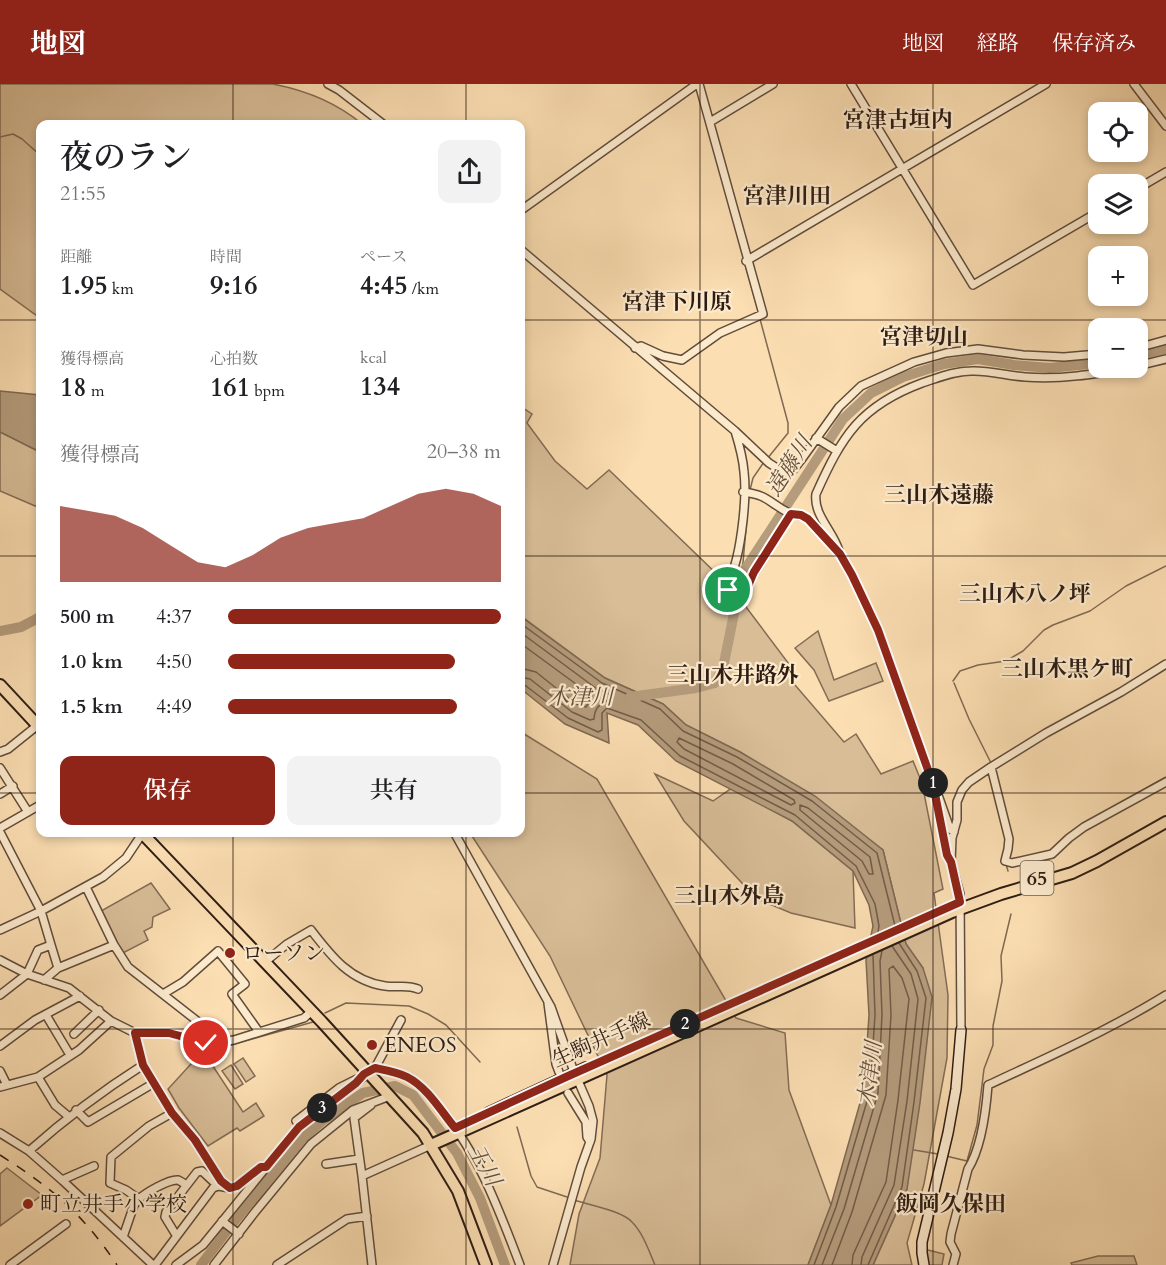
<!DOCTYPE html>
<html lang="ja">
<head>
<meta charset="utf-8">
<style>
  body { margin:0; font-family:Cardo,"Noto Serif JP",serif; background:#f2f2f2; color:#202124; height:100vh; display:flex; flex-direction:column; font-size:22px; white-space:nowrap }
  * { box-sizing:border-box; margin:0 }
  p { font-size:20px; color:#757577 }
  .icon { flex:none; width:33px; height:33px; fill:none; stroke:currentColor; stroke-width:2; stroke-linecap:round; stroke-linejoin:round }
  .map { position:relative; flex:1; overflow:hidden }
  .sheet { position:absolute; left:36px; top:36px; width:489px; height:717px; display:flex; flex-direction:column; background:#fff; border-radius:12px; box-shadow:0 3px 9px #0003 }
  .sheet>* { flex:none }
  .fabs { position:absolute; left:1088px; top:18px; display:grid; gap:12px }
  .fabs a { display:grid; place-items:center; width:60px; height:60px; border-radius:12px; background:#fff; box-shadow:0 3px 9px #0003; font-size:30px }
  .pin { position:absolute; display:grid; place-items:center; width:51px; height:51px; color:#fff; margin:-26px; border:3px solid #fff; border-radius:50%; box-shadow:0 2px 6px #0007 }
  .km { position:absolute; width:30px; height:30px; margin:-15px; border-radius:50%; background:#222; color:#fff; font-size:16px; line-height:30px; text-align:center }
  .round { display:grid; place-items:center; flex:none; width:63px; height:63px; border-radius:12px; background:#f2f2f2 }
  .head { display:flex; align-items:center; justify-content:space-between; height:102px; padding:0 24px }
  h1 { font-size:33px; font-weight:600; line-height:45px }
  .figures { display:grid; grid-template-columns:repeat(3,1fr); gap:9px; height:102px; padding:6px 24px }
  .figures div { display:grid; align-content:center }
  .figures b { font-size:26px; font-weight:600 }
  .figures small { font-size:16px; font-weight:400 }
  .figures p { font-size:16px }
  .chart { height:168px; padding:12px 24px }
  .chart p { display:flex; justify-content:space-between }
  .chart svg { width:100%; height:108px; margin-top:6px; fill:#8f2418; opacity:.7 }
  .cta { display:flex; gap:12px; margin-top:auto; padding:12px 24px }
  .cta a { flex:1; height:69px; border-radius:12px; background:#8f2418; color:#fff; font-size:24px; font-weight:600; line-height:69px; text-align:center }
  .cta a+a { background:#f2f2f2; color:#202124 }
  ul { padding:0 24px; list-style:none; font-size:20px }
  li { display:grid; grid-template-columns:96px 72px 1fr; align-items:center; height:45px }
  li i { height:15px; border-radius:8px; background:#8f2418 }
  header { display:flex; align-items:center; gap:36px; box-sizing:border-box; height:84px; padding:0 30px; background:#8f2418; color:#fff }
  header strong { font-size:28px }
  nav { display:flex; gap:33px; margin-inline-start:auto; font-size:21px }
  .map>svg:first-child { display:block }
  .green { fill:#d8bd97; stroke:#836c55; stroke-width:1.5 }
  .water { fill:#b59c7c; stroke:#7f6952; stroke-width:1.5 }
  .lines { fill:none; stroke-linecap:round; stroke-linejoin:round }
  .shore { stroke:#725c48; stroke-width:1.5 }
  .stream { stroke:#7f6952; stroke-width:1.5 }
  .river { stroke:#b59c7c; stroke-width:10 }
  .minor-casing { stroke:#614c3b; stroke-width:10 }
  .secondary-casing { stroke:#2e1c13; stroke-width:12 }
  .primary-casing { stroke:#2e1c13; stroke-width:14 }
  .trunk-casing { stroke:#2e1c13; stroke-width:14 }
  .minor { stroke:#fceacd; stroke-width:7 }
  .secondary { stroke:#fceacd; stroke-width:9 }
  .primary { stroke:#fbdeb2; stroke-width:10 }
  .trunk { stroke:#fbdeb2; stroke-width:10 }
  .rail { stroke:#2e1c13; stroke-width:1.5; stroke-dasharray:10 10; stroke-linecap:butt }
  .route-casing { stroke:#fff; stroke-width:12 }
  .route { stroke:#8f2418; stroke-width:8 }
  .grid { fill:none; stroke:#2e1c13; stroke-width:1.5; stroke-opacity:0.55 }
  .poi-dot { fill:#8f2418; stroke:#fceacd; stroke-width:2 }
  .labels { text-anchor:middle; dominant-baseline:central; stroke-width:4.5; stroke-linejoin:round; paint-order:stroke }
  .shield { fill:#fceacd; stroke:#6c5a4b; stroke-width:1.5 }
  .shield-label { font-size:20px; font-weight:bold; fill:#2e1c13 }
  .poi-label { font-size:21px; fill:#2e1c13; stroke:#fceacd; text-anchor:start }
  .street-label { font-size:21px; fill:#2e1c13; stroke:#fceacd }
  .neighbourhood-label { font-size:22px; font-weight:bold; fill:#2e1c13; stroke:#fceacd }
  .water-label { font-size:22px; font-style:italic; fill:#644f3d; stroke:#fceacd }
</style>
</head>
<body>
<header>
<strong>地図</strong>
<nav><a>地図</a><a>経路</a><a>保存済み</a></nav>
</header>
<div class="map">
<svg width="1166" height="1181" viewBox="0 0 1166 1181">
  <rect width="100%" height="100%" fill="#fbdeb2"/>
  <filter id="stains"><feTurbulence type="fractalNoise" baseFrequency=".00333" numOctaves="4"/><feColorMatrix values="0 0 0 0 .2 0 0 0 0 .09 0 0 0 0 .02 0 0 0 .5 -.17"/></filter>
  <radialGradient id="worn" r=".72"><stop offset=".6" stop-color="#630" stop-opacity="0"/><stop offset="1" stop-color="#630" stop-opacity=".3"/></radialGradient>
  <path class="green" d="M0 0H273C304 6 337 19 362 40H40V234L0 205Z
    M520 322 532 330 527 339 555 377 587 405 609 386 724 497 722 501 727 510 747 514 746 523 792 584 795 593V601L844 658 856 650 881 690 913 677 922 699 943 805 934 809 948 911 947 974 924 1100 907 1159 912 1181H873L907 1105 923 884 906 860 883 766 764 683 740 668 686 641 663 620 605 594 521 532Z
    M0 348 40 368V424L0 407Z
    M818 547 834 596 876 579 883 597 829 617 814 586 795 564Z
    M521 648 597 695 736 934 785 949 789 1006 831 1121 808 1181H570L579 1130 600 1074 607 991 550 872 470 749 520 748Z
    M655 690 713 717 732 704 792 737 853 787 855 844 791 829 757 815 684 737Z
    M151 799 170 825 153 833 152 843 144 847 148 856 121 870 101 827Z
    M201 969 205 970 243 1028 256 1019 264 1032 240 1047 237 1044 208 1062 179 1024 168 1005Z
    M243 974 255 992 246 998 234 980Z
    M231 981 243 1000 235 1005 222 987Z
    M7 1084 42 1111 0 1142V1090Z
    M924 1165 944 1170 942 1181H928Z
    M1098 1172H1134L1137 1181H1072L1071 1179Z"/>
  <path class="water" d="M0 307 40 311V368L0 348Z
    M520 532 605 594 663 620 686 641 740 668 815 712 883 766 906 860 923 884 932 913 920 1019 907 1105 873 1181H808L831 1121 864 1005 869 931 866 876 873 842 869 821 853 787 792 737 676 677 638 641 607 629 609 659 565 640 521 605Z"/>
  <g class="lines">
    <path class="shore" d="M520 539 602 599 660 625 683 647 737 673 812 717 877 769 896 846
      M520 548 597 605 610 611 611 614C602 621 595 620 594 635L590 636 572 628 530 595 520 593
      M520 559 591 611V615L586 623 576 620 536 588 520 584
      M520 600 526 602 568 634 598 648 602 646V629L607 624 641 636 680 672 795 731 856 782 875 820 879 842 877 854
      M679 654 733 680 794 716 795 719 791 721 684 665 677 658Z
      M800 721 808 724 870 773 873 790H869L862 777 800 726Z
      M814 1181 836 1123 870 1007 875 931 873 871
      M822 1181 844 1125 878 1009 882 931 880 877 882 867
      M832 1181 852 1128 886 1011 891 931 889 885 893 882 902 894 909 915 898 1016 886 1098 853 1171 852 1181
      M861 1181 862 1173 894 1101 907 1017 918 915 911 890 892 862
      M868 1181 902 1103 914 1018 926 914 917 887 899 859"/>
    <path class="stream" d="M696 4 702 22
      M0 53 13 50 22 55 40 71
      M725 104 744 175
      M745 180 759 230
      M760 235 788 339V349L767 375
      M750 406 753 394 764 378
      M742 490 749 410
      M953 597 960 587 978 581 1006 577 1023 567 1044 546 1053 541 1090 527 1126 502 1166 482
      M954 599 969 635 991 679
      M1095 626 1112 617
      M1037 658 1083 633
      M1118 720 1166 693
      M1084 739 1109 726
      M1009 775 1022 774
      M1006 780 1008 787
      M325 929 346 919 409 922 428 930 446 941 480 978
      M1101 951 1149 926 1165 915
      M220 964 313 938
      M990 1004 1010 994
      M517 1043 531 1092 537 1103 570 1114
      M914 1066 938 1070
      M946 1072 967 1077 977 1041 984 985 993 961V942L1002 897 1001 872 1011 830
      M574 1116C590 1121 622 1127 632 1138 643 1149 649 1167 655 1181"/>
    <path class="river" d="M1137 274 1166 265
      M0 547 21 543 40 533
      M630 613 696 604 715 599 723 584 742 490 843 335 871 309 903 293 944 280 978 275 1014 281 1050 284 1098 279
      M201 1181 232 1140 302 1055 322 1037 363 1009 395 1002 413 1011 457 1069 480 1114 505 1181"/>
    <g class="minor-casing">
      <path id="minor" d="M328 0 339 6 383 40
        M851 0 973 201 1098 128
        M1134 0 1166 42
        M710 38 773 0
        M1137 105 1166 88
        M520 127 697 0
        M520 165 735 347C739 360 743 374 744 388 747 413 741 483 725 502L728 506 744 511 755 488 791 430
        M746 177 1046 0
        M635 264 641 262 663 272 682 276 720 249 763 230 699 0
        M1137 264 1166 256
        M1137 282 1166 275
        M735 347 769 379 783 388H788L794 385 801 376 839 323 861 302 914 278 946 269 978 265 1023 271 1064 273 1098 270
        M816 354 837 367
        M743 408C769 411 769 419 789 429 795 432 801 431 808 435L840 470 852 491 878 546 934 701 949 774
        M839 467C834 448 813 431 816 410 842 352 860 322 922 299 938 294 954 287 971 287 989 286 1007 292 1025 293 1060 296 1095 290 1130 284
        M0 668 8 665 38 641
        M991 683 1009 755 1008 765 1005 777 1012 779 1052 770 1069 754 1084 743 1166 698
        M0 684 28 728
        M0 710 13 702
        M938 711 950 745 954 748
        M0 744 40 721
        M0 748 41 827 51 861
        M454 748 551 923 573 985 589 1022 593 1037 591 1055 581 1083 553 1181
        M86 803 114 861 128 883 201 940 209 947 215 959
        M0 846 41 827 103 793 126 774 142 750
        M0 876 27 890 69 904 111 937 135 949H169L206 959H215L234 956 304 934 312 927
        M265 878 287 860 311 846C331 872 350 897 385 902 397 904 407 900 418 905
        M44 896 58 884 114 861
        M163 910 183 898 218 867 245 900 232 910 259 948
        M0 911 27 890 38 866 51 861 58 884
        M548 919 556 980 559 988
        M46 931 70 971
        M961 946 960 810 951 778 952 754 957 736V718L962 706 969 698 991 683 1046 649 1121 608 1166 580
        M135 949 143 981 172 1029 195 1056 221 1097 230 1104 237 1102 262 1083
        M74 950 99 926
        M0 962 35 936 80 912
        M375 984C386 987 399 988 410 994 419 1000 425 1008 433 1016 476 1063 498 1123 520 1181
        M0 987 7 1001
        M38 993 55 1021 68 1032
        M0 1003 38 993 79 966 111 937
        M568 1009 586 1038 587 1053 590 1058
        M76 1026 88 1038 154 999
        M296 1037 339 1004 357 995
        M0 1049 29 1067 62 1096 153 1181
        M29 1067C65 1035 102 1007 143 981
        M326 1080 359 1075
        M362 1092 354 1034 371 1021
        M62 1096 94 1082
        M139 1115C145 1109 169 1095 178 1096 180 1097 185 1100 186 1101
        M222 1137 239 1150
        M176 1151 165 1133 166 1128 197 1088 202 1087 218 1102
        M123 1153 134 1121 139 1115 126 1106 110 1099 111 1073 149 1042 172 1029
        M10 1181 66 1140
        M155 1181 213 1104 218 1102 230 1104
        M176 1181 203 1161 299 1043 375 984 401 936
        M214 1181 255 1128 311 1060 353 1026 390 1012
        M277 1181 347 1135 367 1132
        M372 1181 362 1092 431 1061
        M953 1181 956 1170 950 1158 951 1150 968 1085C982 1063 986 1027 988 1001 1049 973 1109 946 1166 911"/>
    </g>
    <g class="secondary-casing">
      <path id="secondary" d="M924 1181 922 1169V1158L948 1049 956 1005 961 946"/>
    </g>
    <g class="primary-casing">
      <path id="primary" d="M489 1029 586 984
        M431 1061 952 828 1001 810 1072 789 1097 777 1166 738"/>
    </g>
    <g class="trunk-casing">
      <path id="trunk" d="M0 601 40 644
        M141 748 322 938 423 1049 458 1107 486 1181"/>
    </g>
    <use href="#minor" class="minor"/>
    <use href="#secondary" class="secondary"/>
    <use href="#primary" class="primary"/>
    <use href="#trunk" class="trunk"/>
    <path class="rail" d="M0 1071C52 1104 83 1130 117 1181"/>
  </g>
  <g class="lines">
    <g class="route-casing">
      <path id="route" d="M206 959 169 949H135L143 981 172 1029 195 1056 221 1097 230 1104 237 1102 261 1083H266L299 1043 356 999 364 990 375 984C385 986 397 988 407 993 427 1003 441 1027 455 1044L566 993 960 818 951 778 947 771 933 700 878 546 852 491 840 470 808 435 801 431 791 430 754 488 744 511 728 506"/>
    </g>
    <use href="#route" class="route"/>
  </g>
  <path class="grid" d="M233 0V40M466 0V40M700 0V1181M933 0V1181M0 236H40M520 236H1166M0 472H40M520 472H1166M0 709H40M520 709H1166M233 748V1181M466 748V1181M0 945H1166"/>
  <g class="poi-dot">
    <circle cx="230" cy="869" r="6"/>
    <circle cx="372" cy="961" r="6"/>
    <circle cx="28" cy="1120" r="6"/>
  </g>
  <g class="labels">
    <rect class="shield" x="1020.5" y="777" width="33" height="34" rx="4.5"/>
    <g class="shield-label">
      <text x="1037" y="794">65</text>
    </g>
    <g class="poi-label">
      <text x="242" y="869">ローソン</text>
      <text x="384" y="961">ENEOS</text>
      <text x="40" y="1120">町立井手小学校</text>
    </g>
    <g class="street-label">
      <text transform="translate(601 956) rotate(-24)">生駒井手線</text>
    </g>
    <g class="neighbourhood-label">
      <text x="898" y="36">宮津古垣内</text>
      <text x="787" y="112">宮津川田</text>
      <text x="677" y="218">宮津下川原</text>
      <text x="924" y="253">宮津切山</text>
      <text x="939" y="411">三山木遠藤</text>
      <text x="1025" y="510">三山木八ノ坪</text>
      <text x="1067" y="585">三山木黒ケ町</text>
      <text x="733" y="591">三山木井路外</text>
      <text x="729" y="812">三山木外島</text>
      <text x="951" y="1120">飯岡久保田</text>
    </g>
    <g class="water-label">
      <text transform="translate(789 382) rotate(-57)">遠藤川</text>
      <text x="580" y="613">木津川</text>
      <text transform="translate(870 990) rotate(-83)">木津川</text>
      <text transform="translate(484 1081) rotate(61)">玉川</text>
    </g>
  </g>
  <rect width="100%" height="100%" filter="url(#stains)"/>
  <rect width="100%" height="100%" fill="url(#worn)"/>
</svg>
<div class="fabs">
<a><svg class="icon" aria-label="locate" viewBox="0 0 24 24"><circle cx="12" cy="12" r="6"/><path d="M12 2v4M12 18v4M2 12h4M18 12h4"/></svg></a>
<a><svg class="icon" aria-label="layers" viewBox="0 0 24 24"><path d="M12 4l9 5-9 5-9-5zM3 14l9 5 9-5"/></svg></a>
<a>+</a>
<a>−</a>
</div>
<div class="pin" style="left:728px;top:506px;background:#1e9e55"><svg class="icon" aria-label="arrive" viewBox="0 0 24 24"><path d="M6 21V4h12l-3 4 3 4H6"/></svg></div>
<div class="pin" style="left:206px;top:959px;background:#d93025"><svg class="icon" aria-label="check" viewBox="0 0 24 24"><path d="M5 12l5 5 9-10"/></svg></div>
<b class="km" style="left:933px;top:699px">1</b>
<b class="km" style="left:685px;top:940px">2</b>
<b class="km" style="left:322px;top:1024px">3</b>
<section class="sheet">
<div class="head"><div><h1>夜のラン</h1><p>21:55</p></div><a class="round"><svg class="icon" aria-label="share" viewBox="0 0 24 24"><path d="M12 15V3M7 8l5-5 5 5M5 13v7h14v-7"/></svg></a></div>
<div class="figures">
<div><p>距離</p><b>1.95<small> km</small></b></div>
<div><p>時間</p><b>9:16</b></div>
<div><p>ペース</p><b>4:45<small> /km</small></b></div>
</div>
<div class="figures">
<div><p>獲得標高</p><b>18<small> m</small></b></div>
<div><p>心拍数</p><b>161<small> bpm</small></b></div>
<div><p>kcal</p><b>134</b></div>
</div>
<div class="chart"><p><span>獲得標高</span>20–38 m</p>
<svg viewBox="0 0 160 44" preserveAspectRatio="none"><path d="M0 44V13L10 15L20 17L30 22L40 29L50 36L60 38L70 33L80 26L90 22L100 20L110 18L120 13L130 8L140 6L150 8L160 13V44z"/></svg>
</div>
<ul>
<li><b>500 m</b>4:37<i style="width:100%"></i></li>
<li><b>1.0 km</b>4:50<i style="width:83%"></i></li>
<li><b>1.5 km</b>4:49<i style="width:84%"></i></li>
</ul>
<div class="cta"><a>保存</a><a>共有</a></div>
</section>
</div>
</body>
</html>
